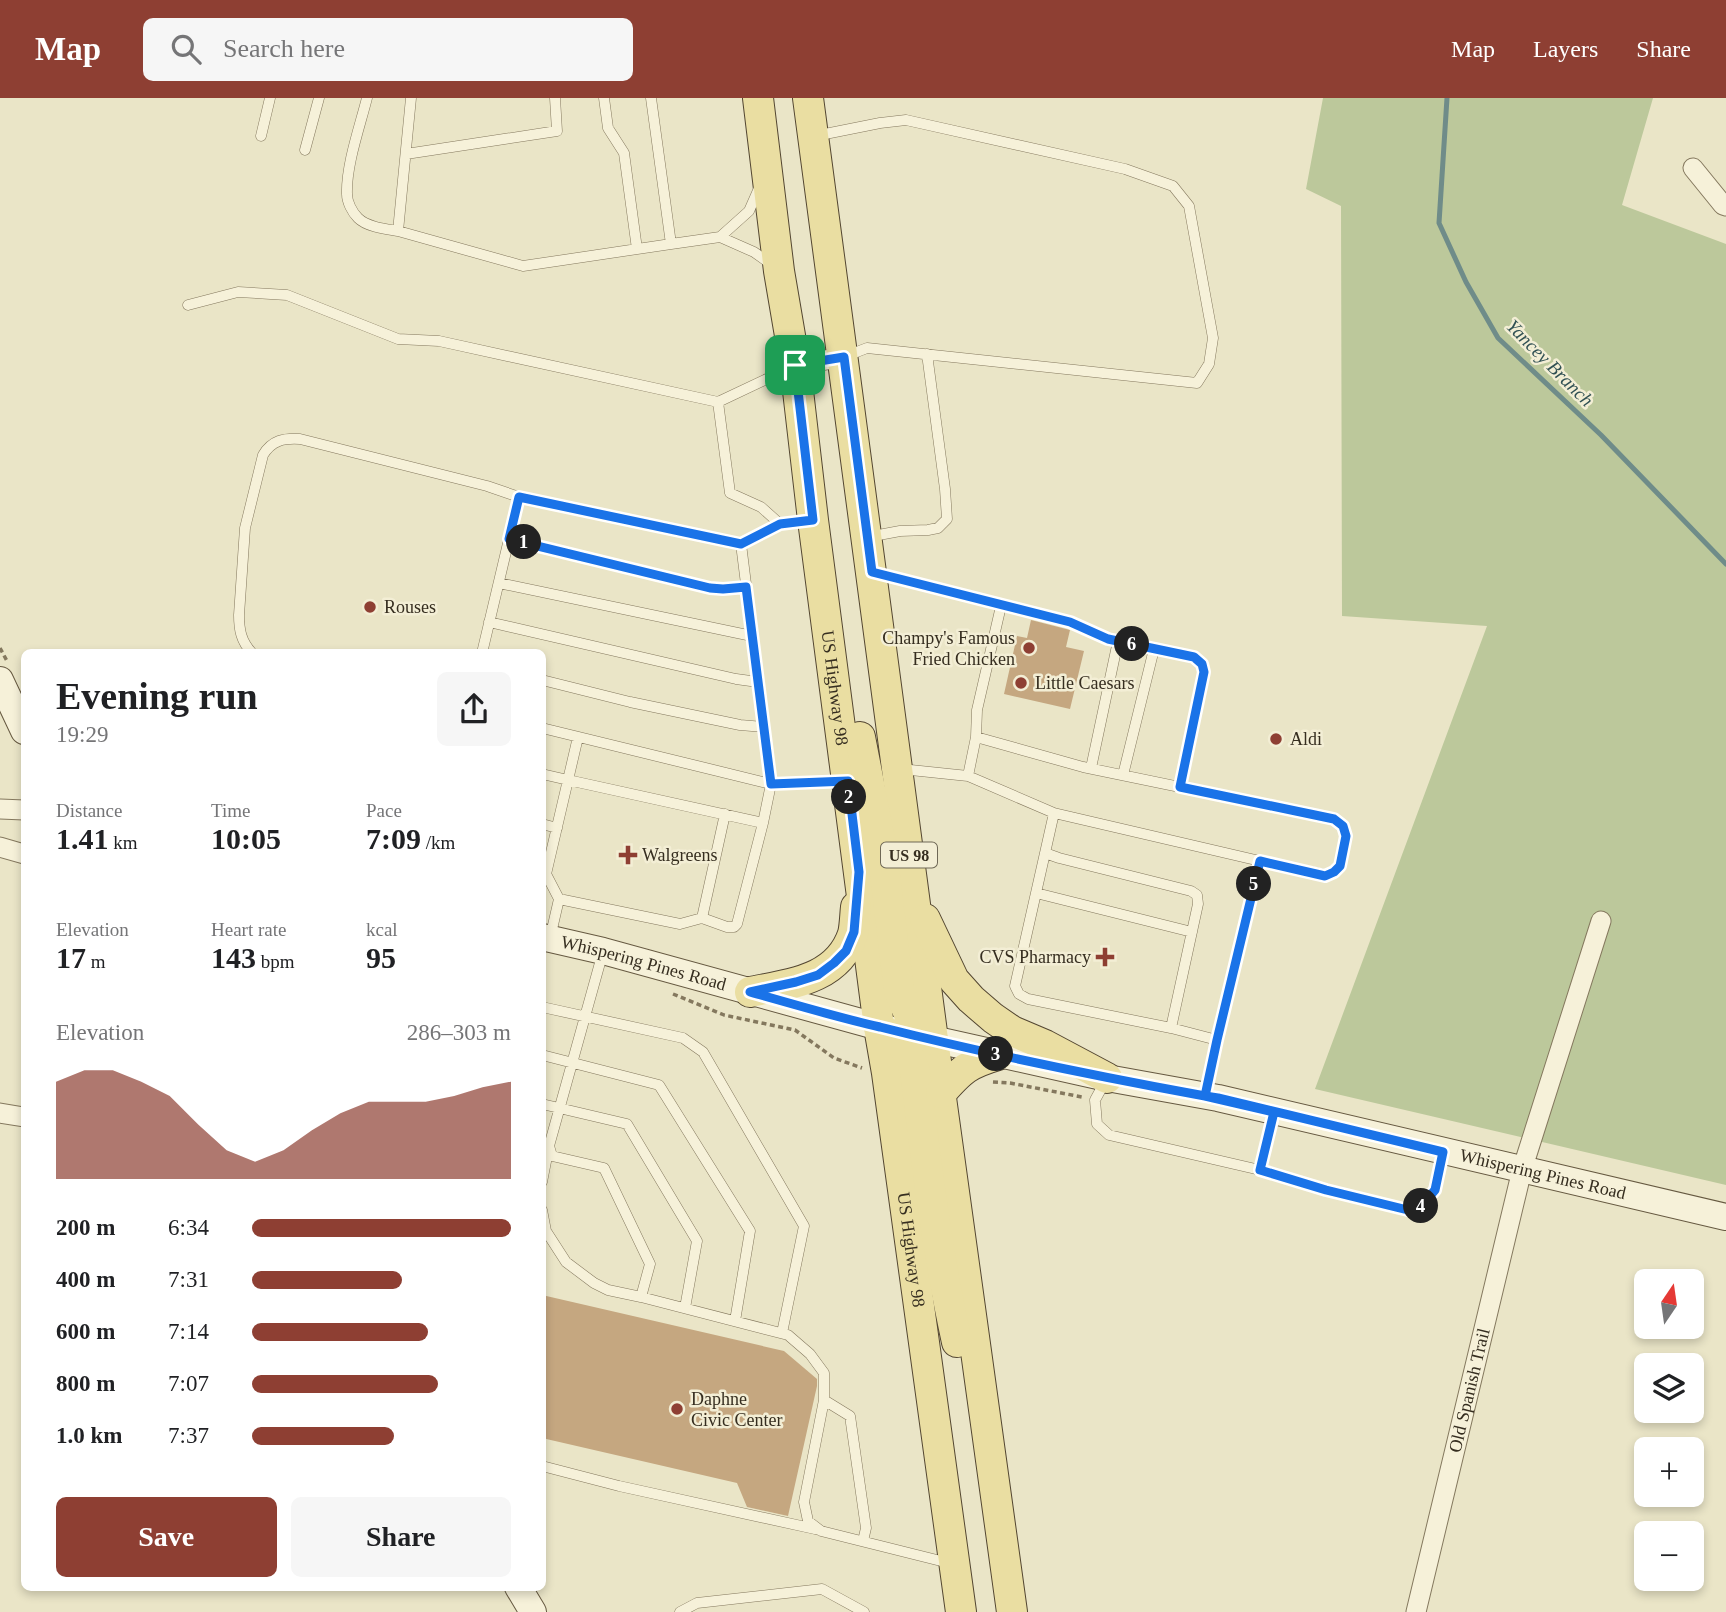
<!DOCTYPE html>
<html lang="en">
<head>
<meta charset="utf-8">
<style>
  body { margin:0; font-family:"Times New Roman",serif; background:#f6f6f6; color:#202124; height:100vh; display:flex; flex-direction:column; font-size:26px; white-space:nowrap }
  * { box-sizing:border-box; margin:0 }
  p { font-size:23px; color:#757577 }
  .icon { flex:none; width:38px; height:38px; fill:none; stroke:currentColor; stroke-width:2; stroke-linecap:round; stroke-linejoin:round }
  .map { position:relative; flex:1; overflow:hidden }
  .details { position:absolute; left:21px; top:551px; width:525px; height:942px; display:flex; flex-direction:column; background:#fff; border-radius:10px; box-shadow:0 4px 10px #0003 }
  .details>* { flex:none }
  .needle { width:46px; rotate:13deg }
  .fabs { position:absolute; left:1634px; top:1171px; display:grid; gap:14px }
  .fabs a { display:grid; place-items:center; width:70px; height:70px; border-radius:10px; background:#fff; box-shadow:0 4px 10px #0003; font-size:35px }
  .pin { position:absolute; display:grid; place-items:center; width:60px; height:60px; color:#fff; margin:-30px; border-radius:14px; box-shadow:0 4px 10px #0006 }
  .km { position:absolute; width:35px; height:35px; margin:-18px; border-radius:50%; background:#222; color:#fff; font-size:19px; line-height:35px; text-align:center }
  .round { display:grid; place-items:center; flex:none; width:74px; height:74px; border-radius:10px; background:#f6f6f6 }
  .head { display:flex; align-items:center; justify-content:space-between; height:119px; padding:0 35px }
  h1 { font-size:38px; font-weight:800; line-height:52px }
  .stats { display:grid; grid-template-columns:repeat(3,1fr); gap:10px; height:119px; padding:7px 35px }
  .stats div { display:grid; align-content:center }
  .stats b { font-size:30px; font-weight:800 }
  .stats small { font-size:19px; font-weight:400 }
  .stats p { font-size:19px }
  .chart { height:196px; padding:14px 35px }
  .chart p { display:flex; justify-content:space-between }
  .chart svg { width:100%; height:126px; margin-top:7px; fill:#8e3f33; opacity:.7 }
  .action { display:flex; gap:14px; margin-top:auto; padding:14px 35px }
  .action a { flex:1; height:80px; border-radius:10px; background:#8e3f33; color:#fff; font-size:28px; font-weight:800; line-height:80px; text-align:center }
  .action a+a { background:#f6f6f6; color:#202124 }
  ul { padding:0 35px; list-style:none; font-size:23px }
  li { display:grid; grid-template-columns:112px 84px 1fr; align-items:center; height:52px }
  li i { height:18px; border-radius:9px; background:#8e3f33 }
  header { display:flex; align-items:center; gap:42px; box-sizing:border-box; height:98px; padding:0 35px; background:#8e3f33; color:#fff }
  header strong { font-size:33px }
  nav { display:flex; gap:38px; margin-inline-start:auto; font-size:24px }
  .search { width:490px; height:63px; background:#f6f6f6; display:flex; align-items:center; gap:18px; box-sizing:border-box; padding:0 24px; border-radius:10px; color:#757577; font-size:26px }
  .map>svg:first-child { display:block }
  .green { fill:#bcc89b }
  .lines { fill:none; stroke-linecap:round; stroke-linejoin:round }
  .stream { stroke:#6f8c89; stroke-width:5 }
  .building { fill:#c5a780 }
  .lane-casing { stroke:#84785e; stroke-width:11 }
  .street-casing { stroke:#84785e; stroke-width:21 }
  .secondary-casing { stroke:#665941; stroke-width:28 }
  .primary-casing { stroke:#534631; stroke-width:32 }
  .path { stroke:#84785e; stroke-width:3.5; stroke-dasharray:5 3.5; stroke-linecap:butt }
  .lane { stroke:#f6f1d9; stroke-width:10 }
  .street { stroke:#f6f1d9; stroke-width:19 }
  .secondary { stroke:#f6f1d9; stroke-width:26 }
  .primary { stroke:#eadea2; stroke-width:30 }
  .route-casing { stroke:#fff; stroke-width:14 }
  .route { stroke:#1a73e8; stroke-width:9 }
  .poi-dot { fill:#8e3f33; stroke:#f3eed5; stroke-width:2.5 }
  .labels { text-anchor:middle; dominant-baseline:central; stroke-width:5; stroke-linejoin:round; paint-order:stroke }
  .shield { fill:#f3eed5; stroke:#6f6856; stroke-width:2 }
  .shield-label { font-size:16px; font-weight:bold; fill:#362e20 }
  .poi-label { font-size:18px; fill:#362e20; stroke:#f3eed5; text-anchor:start }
  .street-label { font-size:18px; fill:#362e20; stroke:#f3eed5 }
  .water-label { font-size:19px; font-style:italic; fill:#315154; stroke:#f3eed5 }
</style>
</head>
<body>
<header>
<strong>Map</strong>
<div class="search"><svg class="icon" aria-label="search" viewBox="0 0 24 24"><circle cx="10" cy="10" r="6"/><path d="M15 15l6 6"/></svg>Search here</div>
<nav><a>Map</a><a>Layers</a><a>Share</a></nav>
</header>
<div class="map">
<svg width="1726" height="1514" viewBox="0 0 1726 1514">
  <rect width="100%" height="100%" fill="#eae5c7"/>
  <path class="green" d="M1323 0H1653L1622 107 1726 146V1087L1315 991 1487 528 1342 518 1341 108 1306 91Z"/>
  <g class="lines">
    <path class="stream" d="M1447 0 1439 125 1466 184 1498 240 1601 337 1726 466"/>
  </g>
  <path class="building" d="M1031 522 1070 532 1066 549 1084 553 1070 611 1004 596 1017 538 1027 540Z
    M542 1197 784 1253 817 1281V1288L788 1418 747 1409 737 1385 542 1340Z"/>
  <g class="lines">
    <g class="lane-casing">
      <path id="lane" d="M367 0C360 28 346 67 347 96 347 104 352 114 358 120 367 129 386 131 398 133
        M411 0 398 133 523 168 671 146
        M604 0 608 30 624 55 637 151
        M651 0 671 146 720 139 754 154 771 166
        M261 38 270 0
        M815 38 880 25 906 22 1125 71 1173 88 1189 108 1213 240 1209 266 1197 285 867 250 844 259
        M305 52 319 0
        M406 56 557 33 555 0
        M720 139 749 113 760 88
        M188 207 238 194 287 197 398 241 439 243 718 304 792 269
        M718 304 730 395 761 409 780 426
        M868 439 900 433 928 432 938 430 947 421 945 391 927 256
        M509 441 710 490 723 491 746 490
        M875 474 1070 524 1108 541 1154 551
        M499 485 752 538
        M489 524 736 581 758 584
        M252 555C241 543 239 532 239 517L245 430 263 357C272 342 284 340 300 341L487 388 519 399
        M482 555 519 399 741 446 780 426 809 422
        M542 582 630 604 740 627 764 629
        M542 630 771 686 741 446
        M976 639 1083 669 1334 721 1343 728 1346 738 1340 768 1334 774 1325 777 1260 763 1217 942
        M1091 670 1118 543
        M901 671 968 678 1054 715 1045 755 1059 760 1191 793 1197 797 1198 806 1171 930 1217 942 1206 995
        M542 676 568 682 578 639
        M1123 677 1154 551 1194 559 1202 566 1204 574 1180 689
        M968 678 976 639 977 612 1001 508
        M1054 715 1260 763
        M542 726 557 730
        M1045 755 1015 888 1019 896 1028 901 1171 930
        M1036 795 1192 834
        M559 801 680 826 702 820 725 716
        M702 820 727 829H734L737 826 763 725
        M550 840 559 801 546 776 568 682 763 725 771 686 842 684
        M542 909 683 940 703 954 804 1128 782 1235
        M542 957 659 987 750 1133 735 1223
        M1106 982 1095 1002 1097 1026 1109 1037 1260 1072 1326 1092 1416 1114 1435 1092 1443 1054
        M542 1006 627 1026 697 1143 685 1210
        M549 1048 552 1058 604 1070 650 1166 641 1199 788 1237 810 1256 824 1275V1302L804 1404 808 1423 821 1433 949 1465
        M1260 1072 1274 1015
        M542 1084 549 1048 603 854
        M542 1112 546 1133 566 1164 594 1185 608 1192 641 1199
        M824 1302 850 1318 866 1430 863 1443
        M542 1368 619 1388 815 1431
        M680 1514 697 1505 822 1491 864 1514"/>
    </g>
    <g class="street-casing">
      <g id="street">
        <path d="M1693 70 1723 107 1726 108"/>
        <path d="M795 267 844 259"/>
        <path d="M0 711 24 712"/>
        <path d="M0 749 24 756"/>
        <path d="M0 1015 24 1019"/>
        <path id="s1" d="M1416 1514 1522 1072 1601 823"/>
      </g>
    </g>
    <g class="secondary-casing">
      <g id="secondary">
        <path d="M0 582 24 633"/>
        <path id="s2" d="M542 839 603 853 879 929 1107 980 1218 1000 1726 1119"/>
        <path d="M518 1489 533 1514"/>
      </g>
    </g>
    <g class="primary-casing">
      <g id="primary">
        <path id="s3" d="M758 0 779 173 795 267 813 422 879 929 887 975 961 1514"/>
        <path d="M808 0 933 942 1012 1514"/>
        <path d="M860 639 882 752 899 893 912 923 933 942"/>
        <path d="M925 821 954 882 971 901 993 920 1012 933 1045 947 1107 980"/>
        <path d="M750 894C790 886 838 882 853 836 855 828 855 818 856 809"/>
        <path d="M879 929C901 943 906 948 915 973 926 1064 937 1154 957 1244"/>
        <path d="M941 995C962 971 968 966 998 957"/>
      </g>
    </g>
    <path class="path" d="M0 550 7 563
      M673 896 724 917 795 932 834 960 862 970
      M993 984 1010 985 1082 999"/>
    <use href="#lane" class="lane"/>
    <use href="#street" class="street"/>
    <use href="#secondary" class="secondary"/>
    <use href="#primary" class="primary"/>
  </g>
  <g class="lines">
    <g class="route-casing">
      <path id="route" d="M795 267 813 422 780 426 741 446 519 399 509 441 710 490 723 491 746 489 771 686 848 683 859 774 854 834 846 853 834 865 818 877 796 884 750 894C793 906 836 919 880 929 987 956 1096 978 1205 998L1218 1000 1443 1054 1435 1092 1416 1114 1326 1092 1260 1072 1274 1014 1205 998 1217 942 1260 763 1325 778 1334 774 1340 768 1346 738 1343 728 1334 721 1180 689 1204 574 1202 566 1194 559 1108 541 1070 524 872 474 844 259 795 267"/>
    </g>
    <use href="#route" class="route"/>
  </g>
  <g class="poi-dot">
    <circle cx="370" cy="509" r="7"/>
    <circle cx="1029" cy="550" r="7"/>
    <circle cx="1021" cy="585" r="7"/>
    <circle cx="1276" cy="641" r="7"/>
    <path d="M624.5 746.5h7v7h7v7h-7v7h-7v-7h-7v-7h7z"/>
    <path d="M1101.5 848.5h7v7h7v7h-7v7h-7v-7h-7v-7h7z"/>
    <circle cx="677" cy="1311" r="7"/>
  </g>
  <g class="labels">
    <rect class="shield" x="881" y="744.5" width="56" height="25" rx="5"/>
    <g class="shield-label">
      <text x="909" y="757">US 98</text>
    </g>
    <g class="poi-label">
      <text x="384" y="509">Rouses</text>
      <text x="1015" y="540" text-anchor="end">Champy's Famous<tspan x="1015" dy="21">Fried Chicken</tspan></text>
      <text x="1035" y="585">Little Caesars</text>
      <text x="1290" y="641">Aldi</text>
      <text x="642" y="757">Walgreens</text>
      <text x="1091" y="859" text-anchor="end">CVS Pharmacy</text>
      <text x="691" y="1301">Daphne<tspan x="691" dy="21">Civic Center</tspan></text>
    </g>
    <g class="street-label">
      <text stroke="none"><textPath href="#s3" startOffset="595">US Highway 98</textPath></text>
      <text stroke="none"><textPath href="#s2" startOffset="105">Whispering Pines Road</textPath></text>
      <text stroke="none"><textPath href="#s2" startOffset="1029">Whispering Pines Road</textPath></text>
      <text stroke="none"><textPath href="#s3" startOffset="1162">US Highway 98</textPath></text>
      <text stroke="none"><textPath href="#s1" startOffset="228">Old Spanish Trail</textPath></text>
    </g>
    <g class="water-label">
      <text transform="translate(1550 265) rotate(45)">Yancey Branch</text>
    </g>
  </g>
</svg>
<div class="fabs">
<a><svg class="needle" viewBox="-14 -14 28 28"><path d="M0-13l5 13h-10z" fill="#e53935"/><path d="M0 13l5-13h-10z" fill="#757577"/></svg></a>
<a><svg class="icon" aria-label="layers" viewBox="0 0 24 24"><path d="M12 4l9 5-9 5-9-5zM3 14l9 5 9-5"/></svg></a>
<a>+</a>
<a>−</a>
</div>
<div class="pin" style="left:795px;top:267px;background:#1e9e55"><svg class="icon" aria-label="arrive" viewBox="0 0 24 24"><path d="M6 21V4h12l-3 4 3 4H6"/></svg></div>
<b class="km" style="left:524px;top:444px">1</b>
<b class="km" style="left:849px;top:699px">2</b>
<b class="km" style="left:996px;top:956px">3</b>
<b class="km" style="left:1421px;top:1108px">4</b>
<b class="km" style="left:1254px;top:786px">5</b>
<b class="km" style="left:1132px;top:546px">6</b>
<section class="details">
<div class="head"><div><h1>Evening run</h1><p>19:29</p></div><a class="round"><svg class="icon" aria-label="share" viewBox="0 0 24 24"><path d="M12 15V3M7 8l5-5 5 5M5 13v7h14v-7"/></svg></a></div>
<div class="stats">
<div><p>Distance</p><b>1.41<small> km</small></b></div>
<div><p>Time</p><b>10:05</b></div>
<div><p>Pace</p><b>7:09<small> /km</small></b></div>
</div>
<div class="stats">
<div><p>Elevation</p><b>17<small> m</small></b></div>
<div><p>Heart rate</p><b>143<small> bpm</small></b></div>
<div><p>kcal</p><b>95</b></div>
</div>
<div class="chart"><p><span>Elevation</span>286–303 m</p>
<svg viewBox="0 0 160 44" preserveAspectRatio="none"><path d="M0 44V10L10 6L20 6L30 10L40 15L50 25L60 34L70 38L80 34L90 27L100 21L110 17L120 17L130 17L140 15L150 12L160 10V44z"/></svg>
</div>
<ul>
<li><b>200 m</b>6:34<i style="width:100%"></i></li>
<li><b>400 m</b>7:31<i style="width:58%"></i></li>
<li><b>600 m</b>7:14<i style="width:68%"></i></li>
<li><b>800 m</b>7:07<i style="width:72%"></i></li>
<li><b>1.0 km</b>7:37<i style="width:55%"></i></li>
</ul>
<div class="action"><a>Save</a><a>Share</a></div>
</section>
</div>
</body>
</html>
